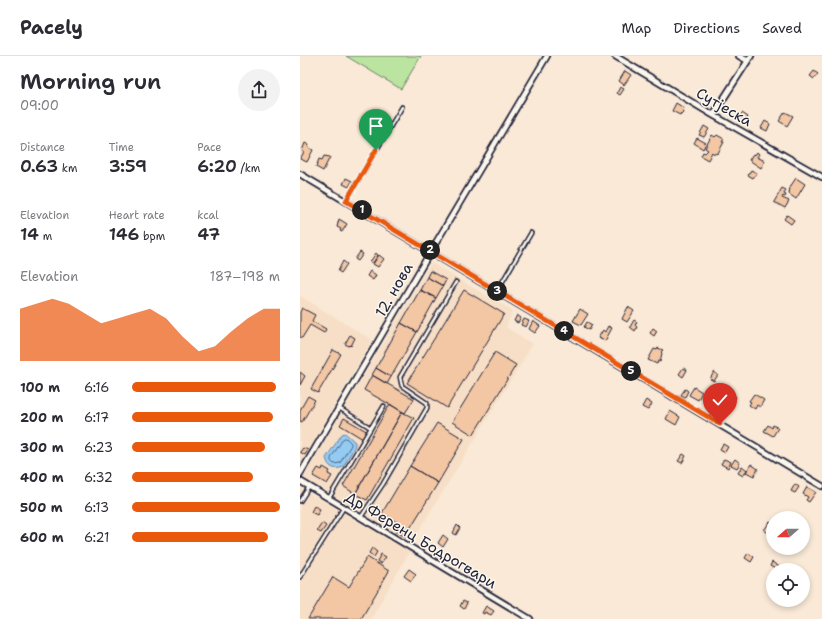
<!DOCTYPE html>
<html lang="en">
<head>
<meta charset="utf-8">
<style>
  body { margin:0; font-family:"Shantell Sans",sans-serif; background:#f2f2f3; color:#2b2b33; height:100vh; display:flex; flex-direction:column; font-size:15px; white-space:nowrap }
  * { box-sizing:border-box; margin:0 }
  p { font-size:13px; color:#7c7c81 }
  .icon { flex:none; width:22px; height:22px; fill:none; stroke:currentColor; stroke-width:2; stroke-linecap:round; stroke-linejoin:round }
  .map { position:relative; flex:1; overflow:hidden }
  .drawer { display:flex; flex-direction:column; background:#fff; width:300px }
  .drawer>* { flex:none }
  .needle { width:26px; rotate:249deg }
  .buttons { position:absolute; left:466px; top:455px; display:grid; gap:8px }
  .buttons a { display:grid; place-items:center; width:44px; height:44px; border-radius:50%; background:#fff; box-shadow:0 2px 6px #0003; font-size:20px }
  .pin { position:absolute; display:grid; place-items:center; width:34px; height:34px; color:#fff; margin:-41px -17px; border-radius:50% 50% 50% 0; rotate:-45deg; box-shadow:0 0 4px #0007 }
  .pin .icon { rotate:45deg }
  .km { position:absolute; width:20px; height:20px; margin:-10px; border-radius:50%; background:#222; color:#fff; font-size:11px; line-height:20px; text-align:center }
  .round { display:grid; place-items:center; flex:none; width:42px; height:42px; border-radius:21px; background:#f2f2f3 }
  .head { display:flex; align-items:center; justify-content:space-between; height:68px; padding:0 20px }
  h1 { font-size:22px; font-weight:600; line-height:30px }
  .stats { display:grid; grid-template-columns:repeat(3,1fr); gap:6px; height:68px; padding:4px 20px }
  .stats div { display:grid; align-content:center }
  .stats b { font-size:17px; font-weight:600 }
  .stats small { font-size:11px; font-weight:400 }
  .stats p { font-size:11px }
  .chart { height:112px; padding:8px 20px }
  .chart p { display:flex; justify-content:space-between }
  .chart svg { width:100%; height:72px; margin-top:4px; fill:#ea580c; opacity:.7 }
  ul { padding:0 20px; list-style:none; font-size:13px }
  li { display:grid; grid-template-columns:64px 48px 1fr; align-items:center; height:30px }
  li i { height:10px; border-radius:5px; background:#ea580c }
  header { display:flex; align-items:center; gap:24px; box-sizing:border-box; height:56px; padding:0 20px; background:#fff; border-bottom:1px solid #e1e1e2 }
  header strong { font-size:19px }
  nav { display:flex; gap:22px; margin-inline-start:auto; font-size:14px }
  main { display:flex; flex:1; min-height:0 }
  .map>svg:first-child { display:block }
  .built { fill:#f7dfc7 }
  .green { fill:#bae4a0; stroke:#6e836e }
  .water { fill:#94cbf3; stroke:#6687a9 }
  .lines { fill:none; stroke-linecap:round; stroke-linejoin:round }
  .shore { stroke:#506685; stroke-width:1 }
  .building { fill:#f3c7a3; stroke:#22223b }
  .lane-casing { stroke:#22223b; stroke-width:5.5 }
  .street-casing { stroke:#22223b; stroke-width:8 }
  .lane { stroke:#fbf7ec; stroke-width:2.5 }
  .street { stroke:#fbf7ec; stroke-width:4.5 }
  .route-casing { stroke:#fff; stroke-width:8 }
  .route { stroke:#ea580c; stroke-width:5 }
  .labels { text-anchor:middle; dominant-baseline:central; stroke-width:3; stroke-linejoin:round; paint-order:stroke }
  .street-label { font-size:15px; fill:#22223b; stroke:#fbf7ec }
</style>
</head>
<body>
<header>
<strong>Pacely</strong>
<nav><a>Map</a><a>Directions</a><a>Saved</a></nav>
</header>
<main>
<section class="drawer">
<div class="head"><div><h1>Morning run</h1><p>09:00</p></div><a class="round"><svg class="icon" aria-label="share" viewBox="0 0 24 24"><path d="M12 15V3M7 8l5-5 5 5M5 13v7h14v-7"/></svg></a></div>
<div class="stats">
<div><p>Distance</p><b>0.63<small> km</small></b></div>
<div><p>Time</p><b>3:59</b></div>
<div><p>Pace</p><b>6:20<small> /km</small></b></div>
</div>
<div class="stats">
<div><p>Elevation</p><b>14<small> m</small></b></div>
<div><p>Heart rate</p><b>146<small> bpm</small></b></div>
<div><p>kcal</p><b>47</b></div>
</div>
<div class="chart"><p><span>Elevation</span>187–198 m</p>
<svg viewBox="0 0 160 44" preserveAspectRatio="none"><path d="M0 44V12L10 9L20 6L30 9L40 15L50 21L60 18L70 15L80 12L90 18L100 29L110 38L120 35L130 26L140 18L150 12L160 12V44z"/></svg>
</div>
<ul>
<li><b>100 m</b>6:16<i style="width:97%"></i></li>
<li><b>200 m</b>6:17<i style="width:95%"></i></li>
<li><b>300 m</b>6:23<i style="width:90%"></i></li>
<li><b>400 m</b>6:32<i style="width:82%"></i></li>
<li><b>500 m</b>6:13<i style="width:100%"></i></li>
<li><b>600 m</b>6:21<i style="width:92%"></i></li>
</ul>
</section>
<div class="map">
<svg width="522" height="563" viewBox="0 0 522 563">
  <rect width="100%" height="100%" fill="#f9e9d6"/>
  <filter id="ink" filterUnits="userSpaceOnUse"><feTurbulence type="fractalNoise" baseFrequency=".025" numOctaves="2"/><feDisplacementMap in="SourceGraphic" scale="8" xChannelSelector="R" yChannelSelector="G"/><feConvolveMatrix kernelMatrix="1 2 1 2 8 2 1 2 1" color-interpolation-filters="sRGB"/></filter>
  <g filter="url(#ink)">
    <path class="built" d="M131 207 213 255 206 271 233 288 112 486 3 421Z
      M0 240 72 284 0 409Z
      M0 432 110 495 71 563H0Z"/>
    <path class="green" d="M46 0H121L101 33Z"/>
    <path class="water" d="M45 377 55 386V390L43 411C34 415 28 411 26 402L42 378Z"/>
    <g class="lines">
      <path class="shore" d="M46 382 51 387V389L40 407 34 408 31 405V402L43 383Z"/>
    </g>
    <path class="building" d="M325 15 331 19 324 29 319 25Z
      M514 15 518 18 514 23 510 20Z
      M320 31 324 33 320 39 317 37Z
      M376 47 384 52 382 58 381 57 380 59 372 55Z
      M485 56 493 60 487 70 479 65Z
      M442 57 448 61 446 65 439 61Z
      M465 65 470 68 467 75 461 72Z
      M404 70 409 73 404 81 399 79Z
      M412 79 415 81 417 79 424 83 422 86H424L418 97 414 98 412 96 408 104 401 100 403 96 405 97 408 94 405 92Z
      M397 82 406 87 403 93 394 87Z
      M5 87 9 89 8 91 13 94 7 106 0 103 4 96 2 95Z
      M457 96 459 98 457 101 465 105 461 112 449 104 453 98 455 99Z
      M24 100 30 101 23 115 16 111 19 103 22 104Z
      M451 114 457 117 453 122 448 119Z
      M46 122 52 125 49 131 43 128Z
      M496 122 505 128 496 143 489 138 490 131Z
      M482 132 486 134 484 138 486 139 485 141 483 140 482 142 489 145 485 152 474 146Z
      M487 159 494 164 491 168 484 163Z
      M39 163 47 168 42 176 40 175 41 173 37 171Z
      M60 196 63 198 58 205 55 203Z
      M76 197 78 199 73 207 70 206Z
      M79 199 84 203 78 211 73 208Z
      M43 205 47 208 41 217 38 215Z
      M70 215 76 219 73 224 67 220Z
      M130 215 146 224 143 230 127 221Z
      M127 221 143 230 136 242 120 234Z
      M120 234 136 242 117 276 101 267Z
      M164 234 204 258 147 352 107 327Z
      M328 251 334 255 327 266 322 263Z
      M2 252 15 259 12 265 26 273 24 277 10 269 2 282 0 281V256Z
      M280 253 288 258 281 269 273 265Z
      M217 259 221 262 218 267 214 265Z
      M224 263 229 265 226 271 221 269Z
      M334 264 337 266 335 269 337 271 335 275 330 271Z
      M233 265 240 270 235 277 229 273Z
      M287 266 292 269 289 274 284 271Z
      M101 267 117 276 91 321 76 312Z
      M308 270 312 272 305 285 298 282 303 274 305 276Z
      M353 272 357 275 354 280 350 277Z
      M50 279 55 282 51 290 50 289 49 290 45 288 46 286Z
      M358 292 363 294 361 296 362 297 360 306 358 305 357 308 348 304 354 293 357 294Z
      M33 294 41 298 18 337 11 333Z
      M195 296 216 309 173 379 152 366Z
      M76 312 91 321 87 328 72 319Z
      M383 312 387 314 383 321 379 318Z
      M0 316 5 320 0 329Z
      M414 316 418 319 414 325 410 323Z
      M72 319 114 343 105 357 64 334Z
      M394 331 402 336 398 344 389 339Z
      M385 333 388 335 385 341 381 339Z
      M430 337 436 341 432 347 426 342Z
      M454 338 464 344 460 351 457 349 455 353 449 349 451 346 449 345Z
      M8 340 15 344 2 366 0 365V354Z
      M346 344 352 348 348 354 342 351Z
      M90 348 102 356 55 438 43 430Z
      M370 355 380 361 376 369 366 363Z
      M102 356 114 362 67 444 55 438Z
      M44 362 68 376 63 383 40 369Z
      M137 367 164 383 138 427 110 410Z
      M468 369 472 372 473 369 478 372 473 380 464 375Z
      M423 388 428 391 425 396 420 393Z
      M3 392 8 394 5 399 0 396Z
      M383 398 386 400 382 407 378 405Z
      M424 403 431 406 428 412 421 408Z
      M435 403 440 407 437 412 431 409Z
      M451 408 458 413 454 420 446 416Z
      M110 410 138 427 109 474 82 457Z
      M442 410 447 414 443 420 438 417Z
      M23 411 30 415 28 418 32 420 27 428 13 420 18 412 22 414Z
      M495 428 499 431 495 437 491 435Z
      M507 431 516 436 509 446 506 444 508 441 503 438Z
      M14 450 20 453 17 459 11 456Z
      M470 466 473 468V474L470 478 464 474Z
      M22 467 26 470 21 477 17 475Z
      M157 469 160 472 156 479 153 477Z
      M99 472 108 478 106 481 96 476Z
      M143 479 148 483 143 491 138 487Z
      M72 492 77 496 74 501 69 497Z
      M448 497 454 501 451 506 445 502Z
      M81 498 86 501 81 508 77 505Z
      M67 501 89 515 61 563H8L33 521 49 531Z
      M472 506 481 512 480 514H477L470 510Z
      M109 513 116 518 111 525 104 520Z
      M163 545 167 547 164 553 160 550Z
      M186 550 194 555 191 559 185 556 184 558 182 557Z"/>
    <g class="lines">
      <g class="lane-casing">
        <path id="lane" d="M46 145 102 51
          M197 235 231 177
          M39 352 71 372
          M29 442 84 350
          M0 445 9 431
          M61 461 83 428 127 352V347L102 330 101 326 100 321 156 226
          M0 521 44 451"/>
      </g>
      <g class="street-casing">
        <path id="street" d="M315 0 413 59 522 121
          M439 0 448 5
          M413 59 451 0
          M0 118 522 430
          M0 418 131 195 247 0
          M0 425 230 563"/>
      </g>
      <use href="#lane" class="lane"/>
      <use href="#street" class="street"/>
    </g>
  </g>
  <g class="lines" filter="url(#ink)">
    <g class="route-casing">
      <path id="route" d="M76 94 46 145 420 368"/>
    </g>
    <use href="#route" class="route"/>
  </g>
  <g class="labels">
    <g class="street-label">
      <text transform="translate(424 51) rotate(30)">Сутјеска</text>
      <text transform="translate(94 234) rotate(-60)">12. нова</text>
      <text transform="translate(121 484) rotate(31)">Др Ференц Бодрогвари</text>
    </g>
  </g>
</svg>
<div class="buttons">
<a><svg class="needle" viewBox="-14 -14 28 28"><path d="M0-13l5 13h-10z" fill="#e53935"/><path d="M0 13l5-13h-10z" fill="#7c7c81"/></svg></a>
<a><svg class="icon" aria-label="locate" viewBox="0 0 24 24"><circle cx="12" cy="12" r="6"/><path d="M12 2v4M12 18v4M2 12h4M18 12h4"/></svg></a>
</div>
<div class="pin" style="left:76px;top:94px;background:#1e9e55"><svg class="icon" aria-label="arrive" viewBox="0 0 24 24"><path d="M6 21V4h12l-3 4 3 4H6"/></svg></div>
<div class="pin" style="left:420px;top:368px;background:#d93025"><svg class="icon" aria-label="check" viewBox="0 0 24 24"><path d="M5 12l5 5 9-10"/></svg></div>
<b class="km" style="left:62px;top:154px">1</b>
<b class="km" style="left:130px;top:194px">2</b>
<b class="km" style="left:197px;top:235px">3</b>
<b class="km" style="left:264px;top:275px">4</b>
<b class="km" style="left:331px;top:315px">5</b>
</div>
</main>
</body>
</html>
